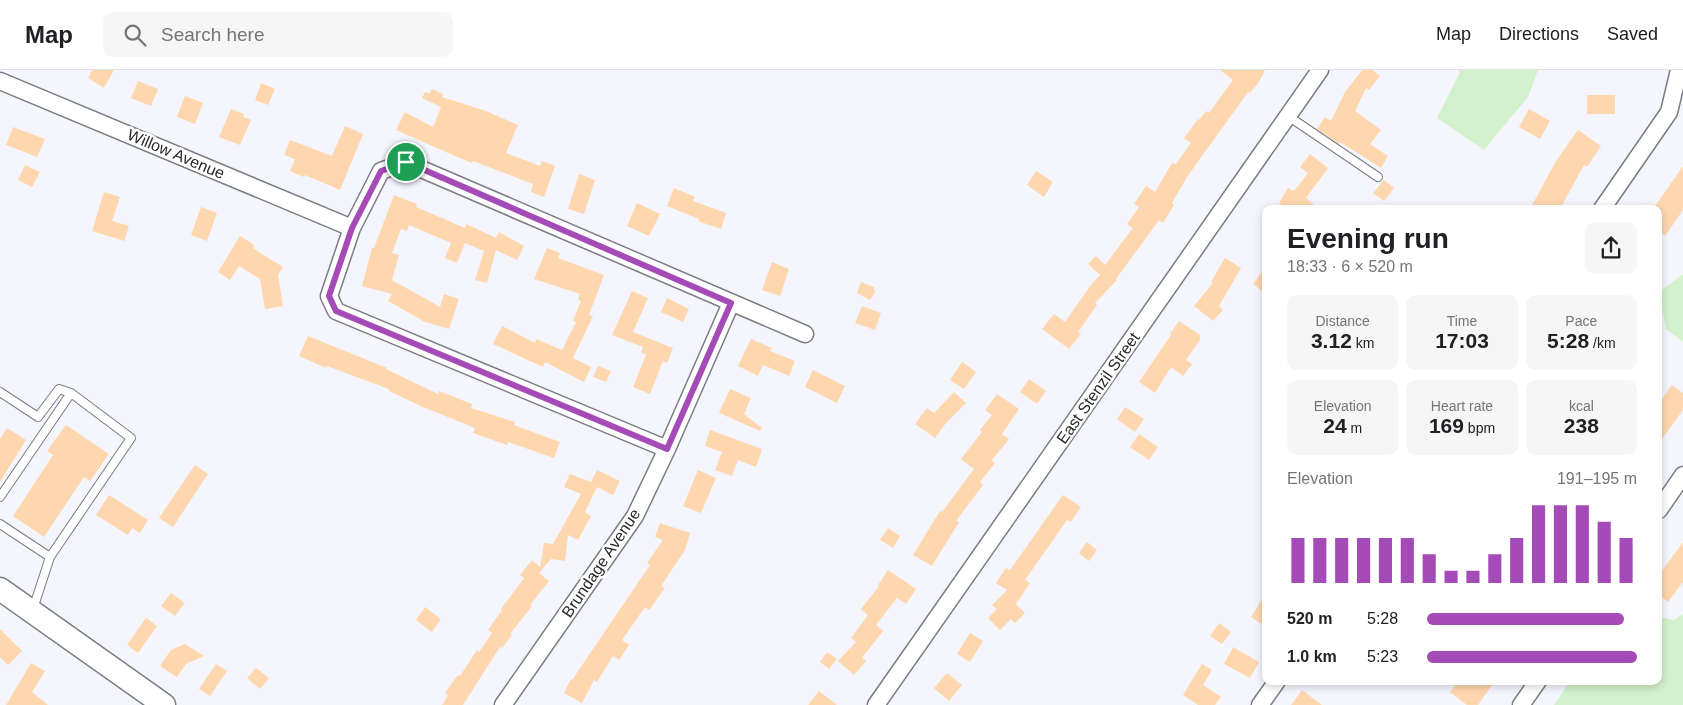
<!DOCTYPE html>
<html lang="en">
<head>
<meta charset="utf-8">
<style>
  body { margin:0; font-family:Arial,sans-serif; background:#f6f6f6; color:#202124; height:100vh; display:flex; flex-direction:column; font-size:19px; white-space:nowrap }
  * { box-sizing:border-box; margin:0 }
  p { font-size:16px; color:#757577 }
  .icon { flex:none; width:28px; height:28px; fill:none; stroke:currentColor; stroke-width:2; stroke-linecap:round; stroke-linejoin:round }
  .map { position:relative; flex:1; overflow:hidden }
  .details { position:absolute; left:1262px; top:135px; width:400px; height:480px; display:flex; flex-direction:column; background:#fff; border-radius:10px; box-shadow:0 2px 8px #0003 }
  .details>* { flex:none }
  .pin { position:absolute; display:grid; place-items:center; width:42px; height:42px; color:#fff; margin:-21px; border:2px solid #fff; border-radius:50%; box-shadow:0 1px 5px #0007 }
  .round { display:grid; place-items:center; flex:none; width:52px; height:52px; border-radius:10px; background:#f6f6f6 }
  .overview { display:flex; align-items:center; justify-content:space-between; height:85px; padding:0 25px }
  h1 { font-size:28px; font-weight:700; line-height:38px }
  .stats { display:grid; grid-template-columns:repeat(3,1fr); gap:8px; height:85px; padding:5px 25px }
  .stats div { display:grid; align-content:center; border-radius:10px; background:#f6f6f6; text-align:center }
  .stats b { font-size:21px; font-weight:700 }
  .stats small { font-size:14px; font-weight:400 }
  .stats p { font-size:14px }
  .chart { height:140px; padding:10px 25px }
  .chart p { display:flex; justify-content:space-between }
  .chart svg { width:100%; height:90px; margin-top:5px; stroke:#a54bb7; stroke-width:6 }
  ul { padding:0 25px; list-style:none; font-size:16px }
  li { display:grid; grid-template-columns:80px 60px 1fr; align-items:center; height:38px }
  li i { height:12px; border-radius:6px; background:#a54bb7 }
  header { display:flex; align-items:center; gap:30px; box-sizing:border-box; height:70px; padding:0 25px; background:#fff; border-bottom:1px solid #e0e0e0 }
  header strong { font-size:24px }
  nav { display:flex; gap:28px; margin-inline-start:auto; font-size:18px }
  .search { width:350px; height:45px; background:#f6f6f6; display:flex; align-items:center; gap:12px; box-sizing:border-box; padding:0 18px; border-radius:10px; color:#757577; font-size:19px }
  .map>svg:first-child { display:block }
  .green { fill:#d3f1cc }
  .building { fill:#fed7af }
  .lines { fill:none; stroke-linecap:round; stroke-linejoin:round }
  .lane-casing { stroke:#7b7c83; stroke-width:10 }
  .street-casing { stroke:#7b7c83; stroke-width:19 }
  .secondary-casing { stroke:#7b7c83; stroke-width:25 }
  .lane { stroke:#fff; stroke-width:8 }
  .street { stroke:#fff; stroke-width:16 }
  .secondary { stroke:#fff; stroke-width:22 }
  .route-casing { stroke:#fff; stroke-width:10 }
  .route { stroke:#a54bb7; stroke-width:6 }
  .labels { text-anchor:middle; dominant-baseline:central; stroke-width:5; stroke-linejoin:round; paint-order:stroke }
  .street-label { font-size:16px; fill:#28282b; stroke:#fff }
</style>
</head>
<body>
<header>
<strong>Map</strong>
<div class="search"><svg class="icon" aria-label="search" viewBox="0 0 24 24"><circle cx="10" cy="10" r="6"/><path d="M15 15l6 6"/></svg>Search here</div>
<nav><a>Map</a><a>Directions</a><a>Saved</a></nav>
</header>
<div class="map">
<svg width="1683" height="635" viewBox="0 0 1683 635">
  <rect width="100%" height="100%" fill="#f5f6fd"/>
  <path class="green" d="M1458 0H1538L1528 27 1484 80 1437 48 1460 2Z
    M1683 204V272L1666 259 1659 222Z
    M1683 544V635H1554L1570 611H1659V547L1674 550Z"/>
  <path class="building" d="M92 0H114L104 18 88 8Z
    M1220 0H1265L1259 12 1250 23 1248 22 1187 107 1172 133 1174 135 1163 153 1159 150 1116 209 1117 210 1095 233 1097 235 1078 262 1081 264 1069 279 1042 259 1054 244 1065 252 1091 215 1100 205 1088 194 1096 186 1105 195 1133 158 1127 154 1139 137 1134 134 1146 116 1155 122 1172 93 1176 94 1191 73 1184 68 1198 49 1199 50 1206 41 1209 43 1233 10Z
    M1362 0H1373L1380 6 1369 20 1366 18 1355 41 1381 60 1370 74 1388 86 1381 98 1340 72 1339 74 1317 59 1325 47 1331 51 1345 22Z
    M138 11 158 19 151 36 131 28Z
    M261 13 275 19 268 35 255 30Z
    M432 19 443 24 442 27 486 41 518 55 506 83 540 96 542 91 555 96 544 127 531 122 533 114 473 91 472 93 455 86 396 60 405 42 433 57 441 37 422 28 425 22 429 24Z
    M1587 25H1615V44H1587Z
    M185 26 203 33 195 54 177 47Z
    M231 39 244 44 243 47 251 50 240 75 219 67Z
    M1529 39 1550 51 1540 69 1519 57Z
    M345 56 363 64 340 120 305 105 304 107 290 101 295 89 284 85 290 70 332 86Z
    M13 57 45 69 37 87 6 75Z
    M1578 60 1601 76 1587 97 1584 95 1560 139H1530L1556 91Z
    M1310 84 1328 98 1306 128 1319 139H1289L1279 133 1288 118 1294 121 1308 103 1300 97Z
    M25 95 40 102 32 117 18 110Z
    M1683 96V140L1665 166 1659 161V139H1653Z
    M1036 101 1053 112 1044 127 1027 115Z
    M579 104 595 110 584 144 568 139Z
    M1384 110 1394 118 1384 131 1373 123Z
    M674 118 695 127 693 131 726 143 721 159 698 151 699 149 667 136Z
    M104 122 120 127 112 151 129 156 124 171 92 161Z
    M394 125 417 134 416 137 465 158 466 154 496 168 499 162 524 176 517 190 496 180 487 213 475 210 484 181 465 173 457 193 445 188 451 173 409 155 407 161 401 159 392 183 399 185 392 210 440 237 444 224 459 229 449 259 425 252 388 231 392 224 362 216 372 178H374Z
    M637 133 660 144 649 166 627 156Z
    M201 137 217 143 207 171 191 165Z
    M240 166 253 174 254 179 283 197 278 205 283 236 265 239 260 209 239 196 230 210 218 202Z
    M547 178 560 183 558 188 604 205 589 245 593 246 573 288 591 297 584 312 545 292 543 297 493 274 502 256 535 273 536 269 562 280 576 252 573 251 581 231 578 230 580 224 534 209Z
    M1225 188 1241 198 1219 236 1223 240 1213 251 1194 236 1213 213 1211 212Z
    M772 192 789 199 780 226 762 220Z
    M1266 196V224L1253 214Z
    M861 212 874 217 875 223 870 230 857 223Z
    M632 221 648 228 633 262 673 278 667 293 663 291 650 324 633 317 646 285 641 282 643 277 612 265Z
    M667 228 689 239 683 252 661 242Z
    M862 236 881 243 875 260 855 253Z
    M1179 251 1200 265V270L1186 290 1192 294 1183 306 1171 297 1155 323 1139 312 1171 265 1170 264Z
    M308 266 387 298 386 299 438 324 439 321 472 334 471 338 515 352 514 355 560 372 554 388 508 372 507 375 473 363 475 358 423 337 389 321V319L327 296 326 298 299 286Z
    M751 269 772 278 770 281 795 291 789 306 763 295 758 306 738 296Z
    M962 292 976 302 964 319 950 310Z
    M598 296 611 301 606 312 593 307Z
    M813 300 845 316 837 333 805 317Z
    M1029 309 1046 321 1037 334 1020 322Z
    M1672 315 1683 323V340L1659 373V333Z
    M730 319 751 328 744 344 762 358 760 361 719 343Z
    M954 322 966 333 946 353 935 368 915 354 927 338 934 343Z
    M997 324 1019 339 1002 364 1009 369 992 390 995 393 980 412 983 415 956 451 959 452 932 496 913 485 940 441 942 442 974 399 961 389 982 362 980 360 992 345 985 340Z
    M1125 337 1144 349 1135 362 1117 349Z
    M66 355 109 384 90 411 84 407 44 467 13 446 53 385 47 381Z
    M7 358 26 370 0 412V369Z
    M710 360 762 379 756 397 738 390 732 406 715 400 722 382 705 376Z
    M1139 364 1158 377 1149 390 1130 377Z
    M195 395 208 404 173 457 159 448Z
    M597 400 620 411 613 425 597 417 585 442 591 446 578 470 568 465 565 491 551 489 539 503 549 511 530 535 532 536 510 564 512 565 502 578 500 577 463 635H442L448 625 445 623 458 605 460 606 477 580 479 582 492 563 488 560 502 540 501 539 524 508 520 505 532 490 540 497 544 473 553 474 581 424 564 417 570 404 591 412Z
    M698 400 716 408 701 443 683 436Z
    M109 425 148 450 140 463 132 458 128 465 96 445Z
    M1063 425 1081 437 1071 452 1067 450 1025 510 1030 513 1016 534 1025 543 1015 553 1011 549 1000 560 988 548 997 539 992 535 1007 520 996 513 1006 498 1010 500Z
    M660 453 690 463 685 480 661 516 665 518 649 540 645 537 622 570 629 575 619 590 613 586 597 612 594 610 582 633 564 623 571 609 572 610 650 495 647 493 663 470 655 467Z
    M888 458 900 466 893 478 880 470Z
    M1087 472 1097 480 1089 491 1079 483Z
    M1683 472V512L1668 532 1659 525V505Z
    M888 500 916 519 906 534 897 528 876 555 883 561 862 588 866 591 854 605 838 591 856 572 851 568 868 545 861 539 879 516 878 515Z
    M171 523 185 533 175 546 161 536Z
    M1266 523V557L1251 547Z
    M425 537 441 549 432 562 416 550Z
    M146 548 157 556 138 583 127 575Z
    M1219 553 1231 562 1222 574 1210 566Z
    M0 559 22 581 8 595 0 587Z
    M970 563 983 571 970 592 957 584Z
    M185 574 204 586 186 594 177 607 160 596 171 580Z
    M1233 577 1259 592 1250 608 1224 594Z
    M827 582 837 589 829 599 820 592Z
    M31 593 45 601 32 622 48 635H6Z
    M216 594 227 601 210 626 199 619Z
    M1202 594 1212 600 1203 615 1221 627 1215 635H1198L1183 625Z
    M256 598 269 608 260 619 247 608Z
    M947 603 962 615 949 631 934 618Z
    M1458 611H1495L1478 635H1467L1450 622Z
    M1302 620 1322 635H1291Z
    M819 621 837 635H808Z"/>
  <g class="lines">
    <g class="lane-casing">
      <path id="lane" d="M1288 46 1378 107
        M0 322 38 347 59 319 71 323
        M0 427 71 323 131 368 50 487 33 539
        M0 454 50 487"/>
    </g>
    <g class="street-casing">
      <path id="street" d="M0 11 352 158
        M1602 139 1669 42 1679 0
        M667 379 336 241 329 226 352 158 381 101 405 92 805 264
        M1659 440 1683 405
        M503 635 635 446 667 379 731 233
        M876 635 1320 0
        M1260 635 1277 611
        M1521 635 1538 611"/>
    </g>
    <g class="secondary-casing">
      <path id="secondary" d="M0 519 164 635"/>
    </g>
    <use href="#lane" class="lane"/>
    <use href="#street" class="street"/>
    <use href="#secondary" class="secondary"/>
  </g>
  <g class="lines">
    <g class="route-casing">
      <path id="route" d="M406 92 731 233 667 379 336 241 329 226 352 158 381 101Z"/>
    </g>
    <use href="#route" class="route"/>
  </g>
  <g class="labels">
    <g class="street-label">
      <text transform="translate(176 84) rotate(23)">Willow Avenue</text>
      <text transform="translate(1098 318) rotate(-55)">East Stenzil Street</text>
      <text transform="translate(601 493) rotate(-56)">Brundage Avenue</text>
    </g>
  </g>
</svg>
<div class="pin" style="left:406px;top:92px;background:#1e9e55"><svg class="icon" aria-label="arrive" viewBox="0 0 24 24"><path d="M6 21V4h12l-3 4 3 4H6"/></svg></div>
<section class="details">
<div class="overview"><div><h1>Evening run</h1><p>18:33 · 6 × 520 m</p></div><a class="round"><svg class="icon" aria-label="share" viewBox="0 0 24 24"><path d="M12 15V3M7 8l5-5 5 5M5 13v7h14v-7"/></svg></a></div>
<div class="stats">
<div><p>Distance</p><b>3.12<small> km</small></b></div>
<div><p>Time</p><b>17:03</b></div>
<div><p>Pace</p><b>5:28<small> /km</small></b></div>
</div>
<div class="stats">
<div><p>Elevation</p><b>24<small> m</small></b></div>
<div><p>Heart rate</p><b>169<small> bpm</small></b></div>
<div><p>kcal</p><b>238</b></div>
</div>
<div class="chart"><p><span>Elevation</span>191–195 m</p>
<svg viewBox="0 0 160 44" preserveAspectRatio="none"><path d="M5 44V22M15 44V22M25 44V22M35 44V22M45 44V22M55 44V22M65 44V30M75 44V38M85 44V38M95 44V30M105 44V22M115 44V6M125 44V6M135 44V6M145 44V14M155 44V22"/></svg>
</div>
<ul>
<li><b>520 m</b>5:28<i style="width:94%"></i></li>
<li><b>1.0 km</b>5:23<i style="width:100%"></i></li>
</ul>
</section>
</div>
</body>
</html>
